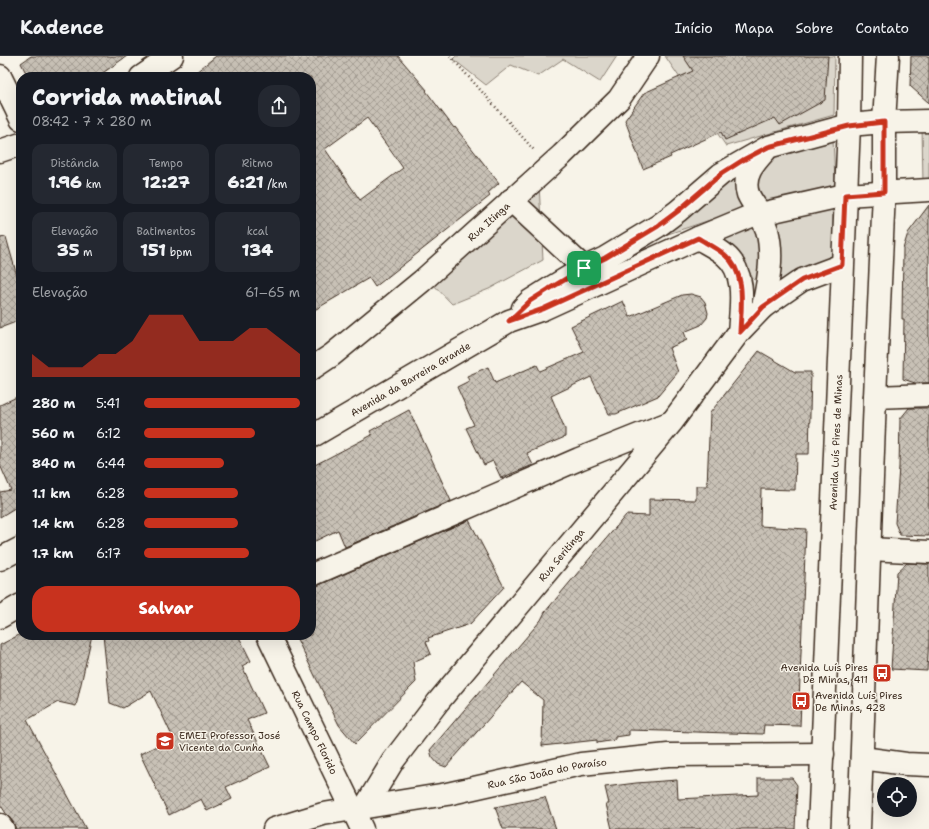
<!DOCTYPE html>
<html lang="pt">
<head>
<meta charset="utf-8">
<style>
  body { margin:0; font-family:"Shantell Sans",sans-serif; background:#242831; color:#f1f3f6; height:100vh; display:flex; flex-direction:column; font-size:15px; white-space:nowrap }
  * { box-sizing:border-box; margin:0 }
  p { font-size:13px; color:#9ea1a6 }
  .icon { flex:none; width:22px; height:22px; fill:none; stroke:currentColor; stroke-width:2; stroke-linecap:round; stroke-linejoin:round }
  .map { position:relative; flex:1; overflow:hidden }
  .side { position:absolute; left:16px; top:16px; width:300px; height:568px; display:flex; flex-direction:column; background:#171b24; border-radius:16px; box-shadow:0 4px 16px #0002 }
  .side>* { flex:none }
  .tools { position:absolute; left:877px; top:721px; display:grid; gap:8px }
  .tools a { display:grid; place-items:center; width:40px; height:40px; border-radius:50%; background:#171b24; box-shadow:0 4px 16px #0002; font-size:20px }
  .pin { position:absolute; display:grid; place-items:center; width:34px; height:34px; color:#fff; margin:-17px; border-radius:8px; box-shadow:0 2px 6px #0006 }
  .round { display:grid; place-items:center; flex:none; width:42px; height:42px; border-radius:16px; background:#242831 }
  .headline { display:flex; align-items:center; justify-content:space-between; height:68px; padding:0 16px }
  h1 { font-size:22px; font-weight:800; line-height:30px }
  .figures { display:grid; grid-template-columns:repeat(3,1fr); gap:6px; height:68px; padding:4px 16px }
  .figures div { display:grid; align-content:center; border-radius:10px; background:#242831; text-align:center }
  .figures b { font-size:17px; font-weight:800 }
  .figures small { font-size:11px; font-weight:400 }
  .figures p { font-size:11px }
  .chart { height:112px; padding:8px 16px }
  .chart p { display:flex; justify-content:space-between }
  .chart svg { width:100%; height:72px; margin-top:4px; fill:#c8321e; opacity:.7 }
  .action { display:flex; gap:8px; margin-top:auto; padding:8px 16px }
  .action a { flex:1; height:46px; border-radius:16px; background:#c8321e; color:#fff; font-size:16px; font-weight:800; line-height:46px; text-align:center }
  ul { padding:0 16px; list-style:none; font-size:13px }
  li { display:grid; grid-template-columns:64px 48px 1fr; align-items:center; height:30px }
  li i { height:10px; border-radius:5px; background:#c8321e }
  header { display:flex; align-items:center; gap:24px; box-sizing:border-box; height:56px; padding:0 20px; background:#171b24; border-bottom:1px solid #363941 }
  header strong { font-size:19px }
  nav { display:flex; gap:22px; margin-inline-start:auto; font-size:14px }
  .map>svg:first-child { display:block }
  .park { fill:#dbd6cb; stroke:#8b8074 }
  .building { fill:url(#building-cross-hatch); stroke:#3b2a1e; fill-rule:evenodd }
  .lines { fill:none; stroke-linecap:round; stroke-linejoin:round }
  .minor-casing { stroke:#3b2a1e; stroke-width:25 }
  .major-casing { stroke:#3b2a1e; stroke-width:25 }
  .path { stroke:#3b2a1e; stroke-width:2.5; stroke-dasharray:1 3; stroke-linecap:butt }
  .minor { stroke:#f7f3e8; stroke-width:22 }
  .major { stroke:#f7f3e8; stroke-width:22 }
  .route-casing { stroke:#fff; stroke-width:8 }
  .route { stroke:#c8321e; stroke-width:5 }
  .labels { text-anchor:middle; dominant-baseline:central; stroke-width:3; stroke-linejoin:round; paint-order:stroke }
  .street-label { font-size:10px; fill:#3b2a1e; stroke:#f7f3e8 }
  .poi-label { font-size:10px; fill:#3b2a1e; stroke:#f7f3e8; text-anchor:start }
</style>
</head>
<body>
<header>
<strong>Kadence</strong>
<nav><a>Início</a><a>Mapa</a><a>Sobre</a><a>Contato</a></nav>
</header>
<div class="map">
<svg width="929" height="773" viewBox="0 0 929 773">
  <defs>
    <pattern id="building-cross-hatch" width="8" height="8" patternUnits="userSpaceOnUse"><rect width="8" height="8" fill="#c8c1b6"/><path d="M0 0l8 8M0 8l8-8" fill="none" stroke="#a49d93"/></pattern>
  </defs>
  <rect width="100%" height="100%" fill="#f7f3e8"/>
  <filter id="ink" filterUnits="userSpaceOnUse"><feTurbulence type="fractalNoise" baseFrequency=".025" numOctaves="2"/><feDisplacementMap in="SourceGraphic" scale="8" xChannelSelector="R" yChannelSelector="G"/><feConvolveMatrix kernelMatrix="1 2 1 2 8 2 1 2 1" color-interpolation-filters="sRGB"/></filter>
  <g filter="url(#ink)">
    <path class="park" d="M456 0H617L600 26 563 3 538 20 511 9 486 29 453 3Z
      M665 0H835L834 59 726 90Z
      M922 70H929V129H923Z
      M833 83 835 124 834 136 766 149 755 124 776 97Z
      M744 112 750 152 716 162 662 180Z
      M539 128 543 204 489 233 452 248 430 225Z
      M833 150V205L772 233 773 161Z
      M751 160 762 178 763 219 754 224 741 204 715 182Z"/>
    <path class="building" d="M31 0H127L97 21H28L21 7Z
      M216 0H398L427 34 426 35 454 72 455 71 499 127 488 137 490 140 375 231 369 222 311 256V21H190ZM367 62 403 112 360 144 325 93Z
      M683 0H828L825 44 780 69 775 62 725 84 721 76 670 99 671 101 643 113 625 64 644 37 693 15Z
      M911 0H929V47L910 30Z
      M929 149V327H915L903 323 904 263H902L903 193 908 177Z
      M6 181 21 234V264L0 272V182Z
      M691 238 701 241 705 246 708 257 707 262 701 269 684 276 687 284 669 292 678 316 658 340 616 358H609L591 321 551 340 565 373V381L527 397 533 409 501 422 493 405 484 409 466 372 474 369 457 331 469 325 467 320 488 311 495 327 537 309 540 315 584 296 571 270 623 245 630 261 682 239Z
      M759 295 795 316H811L809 398H796L795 434 761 433 760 470 806 473 799 646H801L800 670 764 669 763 678 629 674V679L615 681V684L597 687V684L542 690 543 644 521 626 446 711 438 708 432 701 430 694 541 564 545 556 626 459 649 460V443L696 444V430H707L710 357Z
      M21 339V458L18 450 0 461V436L11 434 0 409V349Z
      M909 352H929V480L900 479 895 467 899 411 900 363Z
      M409 354 451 445 345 491 338 474 311 487V411L372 379 370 375Z
      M469 464 504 531 470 568 428 582 429 585 426 586 431 598 413 606 416 626 355 688 339 669 295 579H311V531L319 529Z
      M907 507 929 508V583L927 615 891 613 897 516Z
      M19 579H92L76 650 58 646 27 664 86 773H16L13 766 7 759 0 748V589Z
      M103 579H238L251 605 242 610 264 657 247 664 270 711 226 731 232 743 207 755 201 743 169 759 140 698 173 682 151 635 123 652 110 647Z
      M758 722H792L797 729 795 773H612L606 748H609L605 731 636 727 677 724 678 743 758 739Z
      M545 741 556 773H503L495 751Z"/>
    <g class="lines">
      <g class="minor-casing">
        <g id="minor">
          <path d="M0 20 21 63"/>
          <path d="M141 21 172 0"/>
          <path d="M0 95 21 88"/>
          <path d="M511 144 584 212"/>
          <path d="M760 157C762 163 765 169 767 174 774 200 768 226 763 251"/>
          <path id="s1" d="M311 313 332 299 422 225 562 99 619 43 648 0"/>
          <path d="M875 341 929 339"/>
          <path d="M869 493 929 496"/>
          <path d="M0 503 21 492"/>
          <path d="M314 518 579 403 669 367"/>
          <path id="s2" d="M268 579 362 773"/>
          <path d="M862 702 906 708 929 709"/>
          <path id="s3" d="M365 751 393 705 438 646 672 366 739 276 763 251 802 224 842 209"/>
          <path d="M0 769 3 773"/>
          <path id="s4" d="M274 773 323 758 447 738 581 708 668 699 823 698"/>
        </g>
      </g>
      <g class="major-casing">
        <g id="major">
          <path d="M760 157C756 151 751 145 748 138 742 120 754 107 765 95"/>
          <path d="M698 182C706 187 717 192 725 199 747 217 741 250 739 276"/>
          <path d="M523 252 530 245 549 233 584 212 605 202 658 170 678 155 721 118 768 91 849 69 884 66 929 65"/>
          <path id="s5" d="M311 381 509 265 543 253 698 182 751 160 845 139 929 134"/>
          <path d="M0 561 21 549"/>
          <path id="s6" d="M819 773 849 69 850 0"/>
          <path d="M859 773 875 341 884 136V66L888 0"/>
        </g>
      </g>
      <path class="path" d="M450 0 534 94"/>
      <use href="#minor" class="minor"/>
      <use href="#major" class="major"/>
    </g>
  </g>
  <g class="lines" filter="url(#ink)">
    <g class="route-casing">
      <path id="route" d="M884 66V136L845 139 842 209 802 224 763 251 740 276C741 250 747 217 725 199 717 192 706 187 698 182L543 253 509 265 530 245 549 233 584 212 605 202 658 170 678 155 721 118 743 104 768 91 849 70Z"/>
    </g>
    <use href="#route" class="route"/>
  </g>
  <defs>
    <g id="bus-square" transform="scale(1)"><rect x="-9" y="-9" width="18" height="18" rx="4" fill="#c8321e" stroke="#f7f3e8"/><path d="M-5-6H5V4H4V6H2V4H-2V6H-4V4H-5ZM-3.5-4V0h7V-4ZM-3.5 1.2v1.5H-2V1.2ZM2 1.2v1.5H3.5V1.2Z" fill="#fff"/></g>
    <g id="school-square" transform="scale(1)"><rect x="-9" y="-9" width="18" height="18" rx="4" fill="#c8321e" stroke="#f7f3e8"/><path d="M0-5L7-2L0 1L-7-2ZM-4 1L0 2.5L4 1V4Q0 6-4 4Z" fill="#fff"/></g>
  </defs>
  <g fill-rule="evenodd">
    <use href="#bus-square" x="882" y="617"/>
    <use href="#bus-square" x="801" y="645"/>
    <use href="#school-square" x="165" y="685"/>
  </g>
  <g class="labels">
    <g class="street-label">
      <text stroke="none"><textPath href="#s1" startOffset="231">Rua Itinga</textPath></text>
      <text stroke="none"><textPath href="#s5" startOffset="115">Avenida da Barreira Grande</textPath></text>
      <text stroke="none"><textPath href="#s6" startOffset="387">Avenida Luís Pires de Minas</textPath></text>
      <text stroke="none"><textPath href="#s3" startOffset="320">Rua Seritinga</textPath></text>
      <text stroke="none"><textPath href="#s2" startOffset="108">Rua Campo Florido</textPath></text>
      <text stroke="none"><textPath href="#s4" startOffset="279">Rua São João do Paraíso</textPath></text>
    </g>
    <g class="poi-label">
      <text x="868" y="611" text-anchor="end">Avenida Luís Pires<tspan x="868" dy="12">De Minas, 411</tspan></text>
      <text x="815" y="639">Avenida Luís Pires<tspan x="815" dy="12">De Minas, 428</tspan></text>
      <text x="179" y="679">EMEI Professor José<tspan x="179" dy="12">Vicente da Cunha</tspan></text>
    </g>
  </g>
</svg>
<div class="tools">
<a><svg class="icon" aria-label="locate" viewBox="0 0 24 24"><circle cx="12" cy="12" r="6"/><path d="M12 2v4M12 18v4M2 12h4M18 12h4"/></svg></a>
</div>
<div class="pin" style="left:584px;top:212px;background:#1e9e55"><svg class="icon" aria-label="arrive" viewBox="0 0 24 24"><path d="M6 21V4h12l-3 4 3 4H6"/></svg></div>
<section class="side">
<div class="headline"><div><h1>Corrida matinal</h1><p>08:42 · 7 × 280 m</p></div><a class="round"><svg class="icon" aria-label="share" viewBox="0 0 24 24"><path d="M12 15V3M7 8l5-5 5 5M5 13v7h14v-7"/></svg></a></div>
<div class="figures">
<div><p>Distância</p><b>1.96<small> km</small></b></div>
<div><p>Tempo</p><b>12:27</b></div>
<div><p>Ritmo</p><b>6:21<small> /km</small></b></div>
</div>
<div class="figures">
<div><p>Elevação</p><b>35<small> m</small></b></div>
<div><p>Batimentos</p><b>151<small> bpm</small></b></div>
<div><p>kcal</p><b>134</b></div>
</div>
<div class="chart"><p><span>Elevação</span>61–65 m</p>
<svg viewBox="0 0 160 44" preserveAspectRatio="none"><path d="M0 44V30L10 38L20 38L30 38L40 30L50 30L60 22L70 6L80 6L90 6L100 22L110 22L120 22L130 14L140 14L150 22L160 30V44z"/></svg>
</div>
<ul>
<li><b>280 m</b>5:41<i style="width:100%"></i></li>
<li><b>560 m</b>6:12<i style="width:71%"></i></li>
<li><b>840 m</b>6:44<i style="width:51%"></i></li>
<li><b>1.1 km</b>6:28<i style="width:60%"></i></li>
<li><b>1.4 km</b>6:28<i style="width:60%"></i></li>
<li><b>1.7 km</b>6:17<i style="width:67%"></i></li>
</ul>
<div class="action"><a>Salvar</a></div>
</section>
</div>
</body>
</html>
